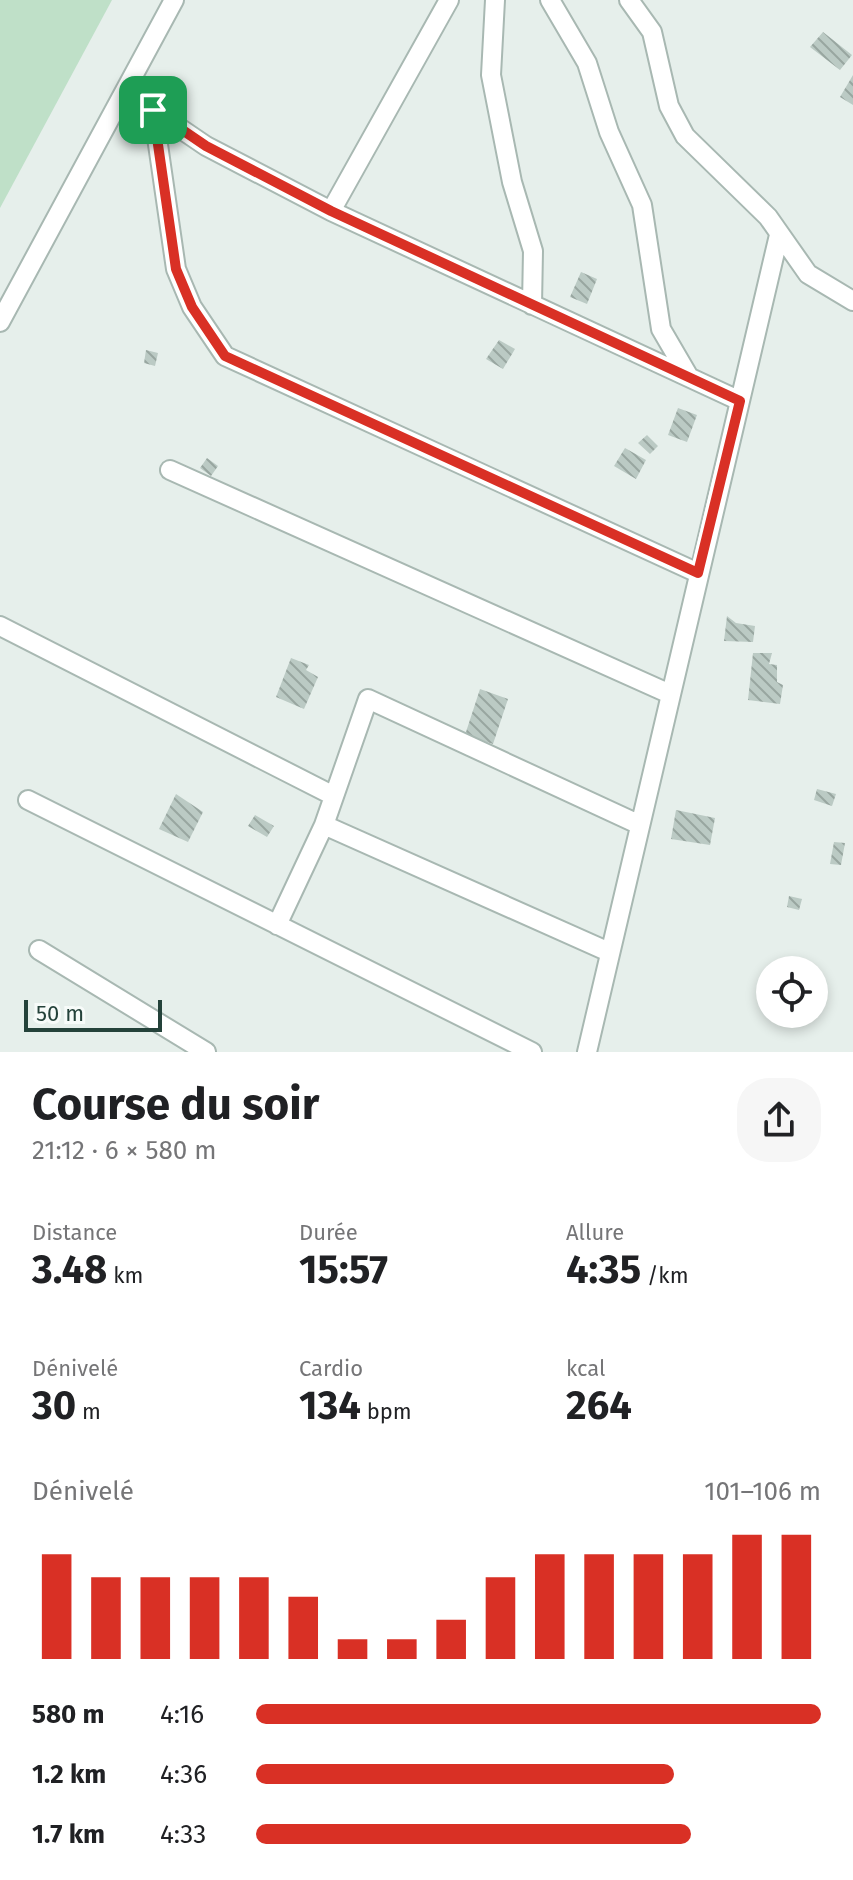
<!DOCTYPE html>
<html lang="fr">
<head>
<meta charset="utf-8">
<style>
  body { margin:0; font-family:"Fira Sans",sans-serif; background:#f6f6f6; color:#202124; height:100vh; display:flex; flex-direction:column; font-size:30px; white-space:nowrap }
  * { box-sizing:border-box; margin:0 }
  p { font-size:26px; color:#757577 }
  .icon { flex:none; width:44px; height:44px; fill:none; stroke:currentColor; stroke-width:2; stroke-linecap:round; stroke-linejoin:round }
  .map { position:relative; height:1052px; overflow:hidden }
  .drawer { display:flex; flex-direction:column; background:#fff; flex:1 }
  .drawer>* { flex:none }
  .buttons { position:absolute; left:756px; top:956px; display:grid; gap:16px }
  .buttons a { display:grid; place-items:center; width:72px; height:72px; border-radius:50%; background:#fff; box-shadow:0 4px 12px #0003; font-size:40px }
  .scale { position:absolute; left:24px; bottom:20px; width:138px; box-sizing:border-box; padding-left:8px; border:4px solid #24423a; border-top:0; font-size:22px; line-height:28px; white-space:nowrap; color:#24423a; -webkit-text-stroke:6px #f7fbf9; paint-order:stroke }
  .pin { position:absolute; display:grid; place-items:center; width:68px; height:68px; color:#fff; margin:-34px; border-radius:16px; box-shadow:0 4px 12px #0006 }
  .round { display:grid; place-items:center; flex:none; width:84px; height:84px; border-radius:32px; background:#f6f6f6 }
  .head { display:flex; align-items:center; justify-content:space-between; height:136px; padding:0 32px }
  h1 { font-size:44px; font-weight:700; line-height:60px }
  .stats { display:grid; grid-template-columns:repeat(3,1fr); gap:12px; height:136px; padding:8px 32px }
  .stats div { display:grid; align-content:center }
  .stats b { font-size:40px; font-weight:700 }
  .stats small { font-size:22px; font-weight:400 }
  .stats p { font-size:22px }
  .chart { height:224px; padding:16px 32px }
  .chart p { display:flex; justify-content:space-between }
  .chart svg { width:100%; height:144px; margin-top:8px; stroke:#d93025; stroke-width:6 }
  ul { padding:0 32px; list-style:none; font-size:26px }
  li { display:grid; grid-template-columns:128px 96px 1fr; align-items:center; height:60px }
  li i { height:20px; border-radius:10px; background:#d93025 }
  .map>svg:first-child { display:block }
  .grass { fill:#bfe0c8 }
  .building { fill:url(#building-back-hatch) }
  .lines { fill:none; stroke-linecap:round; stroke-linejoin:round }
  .street-casing { stroke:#a8b8b2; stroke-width:22 }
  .street { stroke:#fff; stroke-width:18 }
  .route-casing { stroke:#fff; stroke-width:16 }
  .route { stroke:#d93025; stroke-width:10 }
</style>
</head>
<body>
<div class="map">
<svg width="853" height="1052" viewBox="0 0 853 1052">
  <defs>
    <pattern id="building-back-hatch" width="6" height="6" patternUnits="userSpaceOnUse" patternTransform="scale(2)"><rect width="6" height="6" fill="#bbcac4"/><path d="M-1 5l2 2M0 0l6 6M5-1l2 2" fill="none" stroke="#98a6a0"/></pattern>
  </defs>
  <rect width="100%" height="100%" fill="#e6efeb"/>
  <path class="grass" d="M0 0H112L0 208Z"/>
  <path class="building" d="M823 32 852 55 840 70 810 47Z
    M853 75V105L840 97Z
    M581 272 597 279 587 304 570 297Z
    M499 340 515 349 503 369 486 359Z
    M146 350 158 353 155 366 144 363Z
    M678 408 697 415 687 442 668 435Z
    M647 435 658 446 650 454 638 443Z
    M625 448 646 460 636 479 614 466Z
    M207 458 218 466 211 476 200 468Z
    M727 616 736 623 755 626 753 642 724 641Z
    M753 653H772L769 664 777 665V682L783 685 780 704 748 700Z
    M291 658 309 665 306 670 318 677 304 709 276 697Z
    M480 689 508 699 493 744 465 735Z
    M817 789 836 794 832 806 814 800Z
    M176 794 203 812 188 842 159 829Z
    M676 810 715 818 710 845 671 839Z
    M255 815 274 826 267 837 248 826Z
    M834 842 845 843 841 865 830 864Z
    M789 896 802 899 799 910 787 907Z"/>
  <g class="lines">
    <g class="street-casing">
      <path id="street" d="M495 0 491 75 512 182 533 251 532 305
        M550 0 587 63 609 132 642 205 661 329 689 377
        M629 0 652 32 669 106 685 136 768 217 808 274 853 301
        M125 91 206 146 331 211 740 401
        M153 110 176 269 192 307 225 356 698 573
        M331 211 449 0
        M0 322 174 0
        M170 470 670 694
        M0 626 334 796
        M28 800 532 1052
        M324 825 609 952
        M277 925 324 825 368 699 638 824
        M39 950 206 1052
        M587 1052 779 235"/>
    </g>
    <use href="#street" class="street"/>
  </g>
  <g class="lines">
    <g class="route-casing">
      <path id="route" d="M153 110 206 146 331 211 740 401 698 573 225 356 192 307 176 269Z"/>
    </g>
    <use href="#route" class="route"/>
  </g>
</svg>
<div class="buttons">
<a><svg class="icon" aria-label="locate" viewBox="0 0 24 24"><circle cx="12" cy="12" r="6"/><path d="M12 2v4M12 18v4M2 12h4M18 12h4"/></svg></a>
</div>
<div class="scale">50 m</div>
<div class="pin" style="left:153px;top:110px;background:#1e9e55"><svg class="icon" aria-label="arrive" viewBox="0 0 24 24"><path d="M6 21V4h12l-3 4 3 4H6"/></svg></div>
</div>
<section class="drawer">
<div class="head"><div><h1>Course du soir</h1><p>21:12 · 6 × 580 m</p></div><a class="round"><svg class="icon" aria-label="share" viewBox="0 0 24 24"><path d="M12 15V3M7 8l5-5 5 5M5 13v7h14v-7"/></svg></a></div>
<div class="stats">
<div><p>Distance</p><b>3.48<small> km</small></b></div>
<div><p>Durée</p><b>15:57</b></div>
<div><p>Allure</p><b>4:35<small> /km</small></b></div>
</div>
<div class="stats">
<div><p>Dénivelé</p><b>30<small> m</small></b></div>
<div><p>Cardio</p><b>134<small> bpm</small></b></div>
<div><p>kcal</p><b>264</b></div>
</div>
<div class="chart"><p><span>Dénivelé</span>101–106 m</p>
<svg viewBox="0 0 160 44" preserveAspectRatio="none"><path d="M5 44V12M15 44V19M25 44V19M35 44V19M45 44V19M55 44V25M65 44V38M75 44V38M85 44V32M95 44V19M105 44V12M115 44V12M125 44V12M135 44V12M145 44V6M155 44V6"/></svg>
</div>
<ul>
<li><b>580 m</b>4:16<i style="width:100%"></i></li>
<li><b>1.2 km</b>4:36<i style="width:74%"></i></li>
<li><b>1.7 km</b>4:33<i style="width:77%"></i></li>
</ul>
</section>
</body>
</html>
